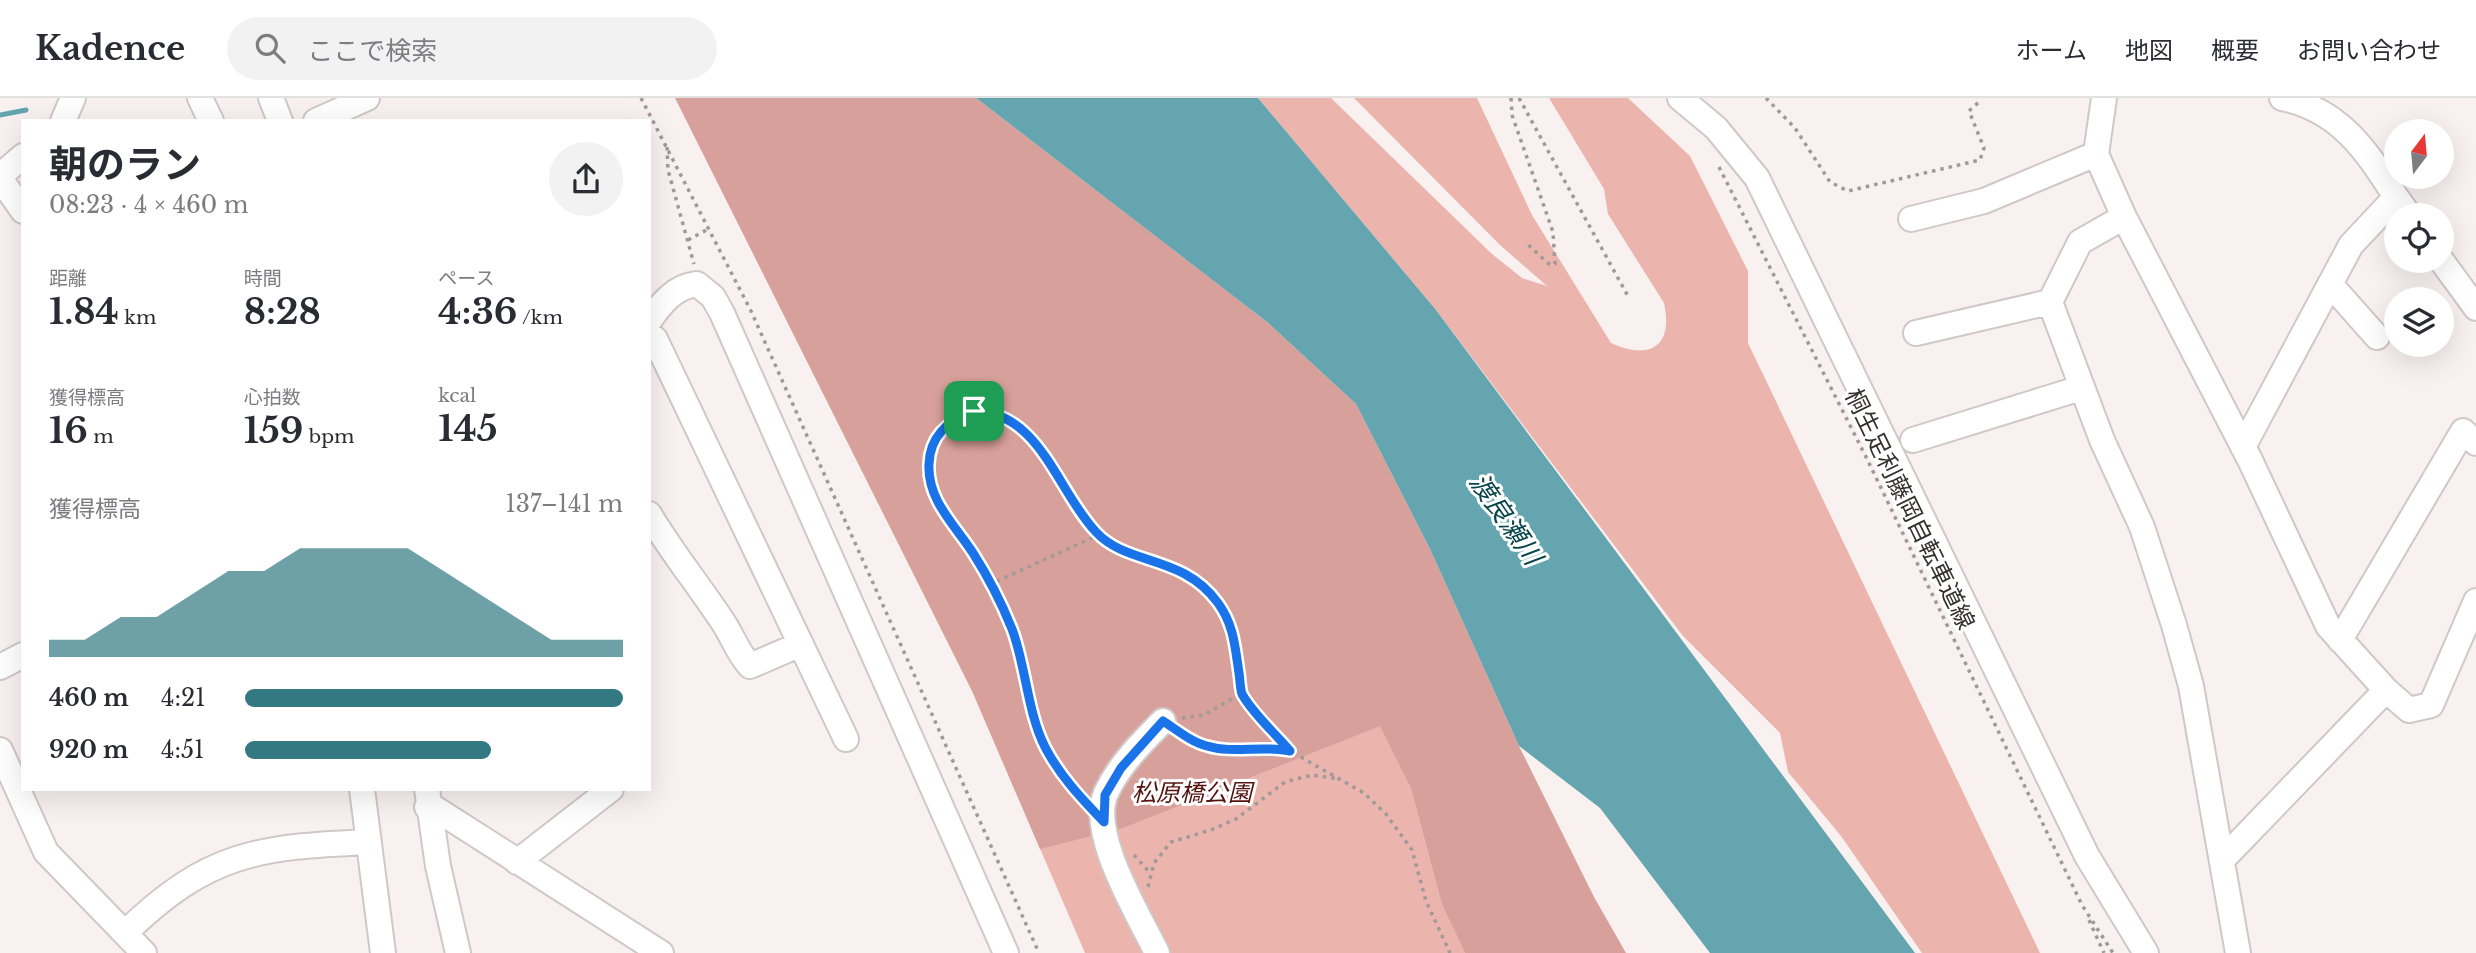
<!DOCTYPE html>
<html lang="ja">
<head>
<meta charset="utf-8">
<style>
  body { margin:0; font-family:"Libre Baskerville","Noto Sans JP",serif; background:#f2f2f3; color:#2b2b33; height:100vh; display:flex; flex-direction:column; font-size:26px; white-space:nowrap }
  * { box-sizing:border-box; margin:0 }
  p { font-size:23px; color:#7c7c81 }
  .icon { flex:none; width:38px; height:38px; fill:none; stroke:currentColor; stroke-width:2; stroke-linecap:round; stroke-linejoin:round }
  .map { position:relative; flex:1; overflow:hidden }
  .details { position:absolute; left:21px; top:21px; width:630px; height:672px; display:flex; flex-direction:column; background:#fff; border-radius:0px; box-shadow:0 7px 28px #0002 }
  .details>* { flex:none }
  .needle { width:46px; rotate:16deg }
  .tools { position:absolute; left:2384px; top:21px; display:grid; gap:14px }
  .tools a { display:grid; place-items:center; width:70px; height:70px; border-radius:50%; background:#fff; box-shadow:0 7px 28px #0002; font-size:35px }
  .pin { position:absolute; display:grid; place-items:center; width:60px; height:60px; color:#fff; margin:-30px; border-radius:14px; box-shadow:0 4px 10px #0006 }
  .round { display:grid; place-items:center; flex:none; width:74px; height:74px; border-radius:37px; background:#f2f2f3 }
  .head { display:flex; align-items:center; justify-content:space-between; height:119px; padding:0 28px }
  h1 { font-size:38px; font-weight:700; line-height:52px }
  .figures { display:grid; grid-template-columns:repeat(3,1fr); gap:10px; height:119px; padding:7px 28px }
  .figures div { display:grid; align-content:center }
  .figures b { font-size:35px; font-weight:700 }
  .figures small { font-size:19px; font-weight:400 }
  .figures p { font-size:19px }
  .chart { height:196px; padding:14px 28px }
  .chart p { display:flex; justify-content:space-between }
  .chart svg { width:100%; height:126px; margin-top:7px; fill:#327983; opacity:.7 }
  ul { padding:0 28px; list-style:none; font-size:23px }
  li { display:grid; grid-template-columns:112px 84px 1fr; align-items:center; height:52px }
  li i { height:18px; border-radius:9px; background:#327983 }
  header { display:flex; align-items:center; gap:42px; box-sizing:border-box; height:98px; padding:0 35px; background:#fff; border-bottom:2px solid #e1e1e2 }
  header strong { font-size:33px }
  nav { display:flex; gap:38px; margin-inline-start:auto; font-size:24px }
  .search { width:490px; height:63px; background:#f2f2f3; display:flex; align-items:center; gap:18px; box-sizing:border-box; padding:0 24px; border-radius:38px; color:#7c7c81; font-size:26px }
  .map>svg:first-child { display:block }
  .green { fill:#ebb4ad }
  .forest { fill:#d8a09a }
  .water { fill:#65a5af }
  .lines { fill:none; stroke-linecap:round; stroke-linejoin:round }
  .stream { stroke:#65a5af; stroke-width:5 }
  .minor-casing { stroke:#d0c8c7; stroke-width:28 }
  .path { stroke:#9f9998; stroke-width:3.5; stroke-dasharray:3.5 5; stroke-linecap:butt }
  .minor { stroke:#fff; stroke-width:24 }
  .route-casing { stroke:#fff; stroke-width:14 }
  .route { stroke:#1a73e8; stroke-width:9 }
  .labels { text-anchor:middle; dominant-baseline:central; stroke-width:6; stroke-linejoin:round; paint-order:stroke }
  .street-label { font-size:24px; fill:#33302f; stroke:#fff }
  .park-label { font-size:24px; font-style:italic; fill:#541310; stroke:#fff }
  .water-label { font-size:26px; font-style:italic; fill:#07444c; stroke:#fff }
</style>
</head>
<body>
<header>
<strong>Kadence</strong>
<div class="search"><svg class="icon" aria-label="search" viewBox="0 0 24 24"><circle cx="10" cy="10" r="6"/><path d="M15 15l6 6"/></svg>ここで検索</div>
<nav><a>ホーム</a><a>地図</a><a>概要</a><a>お問い合わせ</a></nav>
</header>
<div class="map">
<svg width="2476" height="855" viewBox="0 0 2476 855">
  <rect width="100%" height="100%" fill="#f9f1ef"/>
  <path class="green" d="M1258 0H1331L1492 156 1522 180 1547 188 1500 147 1354 0H1477L1532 117 1611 245C1648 262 1674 250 1664 205L1608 116 1604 91 1549 0H1628L1690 58 1748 173V245L2040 855H1922L1841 738 1788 674 1780 635 1683 538 1436 212Z
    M973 595 1380 627 1411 691 1442 807 1465 855H1085Z"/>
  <path class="forest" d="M675 0H976L1267 224 1356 306 1430 451 1519 648 1594 799 1626 855H1465L1442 807 1411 691 1380 628 1123 730 1040 751 973 595Z"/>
  <path class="water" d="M976 0H1258L1436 212 1915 855H1710L1600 710 1519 648 1430 451 1356 306 1267 224Z"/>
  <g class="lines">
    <path class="stream" d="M0 17 26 12"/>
    <g class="minor-casing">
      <path id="minor" d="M200 0 211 23
        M271 0 280 23
        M1680 0 1716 30 1757 80 2087 758 2146 855
        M2104 0 2096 56 2124 119 2250 362 2328 528 2386 592 2409 612 2431 607 2476 503
        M2282 0C2340 12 2366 52 2396 99
        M63 23 73 0
        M316 23 367 0
        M0 78 23 58
        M0 80 23 113
        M2124 119 2080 144 2050 204 2102 342 2142 429 2174 527 2191 588 2238 855
        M1911 121 1984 103 2096 56
        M2441 162 2476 210
        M2330 186 2377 239
        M649 223C661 206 675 188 697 186L713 199 722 215 1006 855
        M1916 235 2050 204
        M649 236 655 241 846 641
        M1913 342 2081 290
        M2243 349 2351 147 2396 99 2409 117
        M649 416C671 453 697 485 721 521 732 536 737 554 750 568L801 546
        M2340 542 2463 333 2476 345
        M0 569 23 557
        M0 652 46 754 144 855
        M362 691 383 855
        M427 691 438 768 458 855
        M427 709 436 711 661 855
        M2224 760 2386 592
        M517 764 611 691
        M125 835C208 754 258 749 369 744
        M1157 855C1139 817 1088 736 1106 695 1119 667 1142 644 1163 623"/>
    </g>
    <path class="path" d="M641 0 751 213 1039 855
      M1511 0 1512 17 1553 134 1555 166 1550 167 1525 144
      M1519 0 1629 200
      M1766 0 1795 30 1830 84 1848 93 1980 62 1984 50 1969 13 1980 3
      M667 49 668 72 694 166
      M1719 69 1867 361 2082 807 2113 855
      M688 142 710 130
      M989 487 1098 437
      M1182 620 1204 617 1242 595 1289 651
      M1179 634 1207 648 1226 651 1268 648 1290 653 1364 695 1386 716 1412 752 1426 803 1450 855
      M1083 702 1066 684 1044 646 1011 529 974 456 935 400 929 376 932 350 940 333 955 320 974 313 991 314 1011 322 1029 336 1074 408 1098 437 1121 451 1192 477 1217 503 1232 527 1242 595
      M1134 757 1151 776
      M1148 789 1154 765 1171 744 1211 732 1236 721 1285 684 1312 677 1339 681
      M2089 822 2104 855"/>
    <use href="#minor" class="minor"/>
  </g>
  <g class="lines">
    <g class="route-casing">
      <path id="route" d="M974 313C1040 314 1057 393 1096 434 1127 468 1183 456 1218 505 1234 527 1235 549 1239 575 1240 581 1240 590 1242 596 1253 616 1275 635 1290 653 1261 647 1233 656 1207 648 1191 644 1177 632 1163 623L1121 670 1105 697 1104 724C1081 700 1060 678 1045 649 1027 613 1026 568 1012 531 1002 506 987 477 973 455 955 427 927 402 929 366 930 337 949 322 974 313Z"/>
    </g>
    <use href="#route" class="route"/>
  </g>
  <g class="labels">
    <g class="street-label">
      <text transform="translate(1910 411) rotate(64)">桐生足利藤岡自転車道線</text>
    </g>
    <g class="park-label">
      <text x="1192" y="694">松原橋公園</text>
    </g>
    <g class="water-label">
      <text transform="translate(1506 421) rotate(55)">渡良瀬川</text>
    </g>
  </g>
</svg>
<div class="tools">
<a><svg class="needle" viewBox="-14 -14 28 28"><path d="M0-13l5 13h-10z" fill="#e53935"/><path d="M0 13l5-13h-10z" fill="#7c7c81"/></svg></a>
<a><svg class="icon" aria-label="locate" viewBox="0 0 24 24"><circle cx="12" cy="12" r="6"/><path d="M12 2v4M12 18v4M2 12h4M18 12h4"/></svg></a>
<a><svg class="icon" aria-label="layers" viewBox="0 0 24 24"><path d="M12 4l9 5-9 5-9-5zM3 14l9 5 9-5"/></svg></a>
</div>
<div class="pin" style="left:974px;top:313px;background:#1e9e55"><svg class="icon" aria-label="arrive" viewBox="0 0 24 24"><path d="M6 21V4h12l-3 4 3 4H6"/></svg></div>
<section class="details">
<div class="head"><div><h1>朝のラン</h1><p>08:23 · 4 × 460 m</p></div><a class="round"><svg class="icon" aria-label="share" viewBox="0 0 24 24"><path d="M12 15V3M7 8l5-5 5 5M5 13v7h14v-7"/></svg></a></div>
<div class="figures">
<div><p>距離</p><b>1.84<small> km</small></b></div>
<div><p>時間</p><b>8:28</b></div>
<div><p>ペース</p><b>4:36<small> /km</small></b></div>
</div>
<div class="figures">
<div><p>獲得標高</p><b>16<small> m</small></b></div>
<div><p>心拍数</p><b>159<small> bpm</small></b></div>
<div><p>kcal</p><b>145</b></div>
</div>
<div class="chart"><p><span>獲得標高</span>137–141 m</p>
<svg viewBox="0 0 160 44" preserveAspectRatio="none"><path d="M0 44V38L10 38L20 30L30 30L40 22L50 14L60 14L70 6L80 6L90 6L100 6L110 14L120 22L130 30L140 38L150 38L160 38V44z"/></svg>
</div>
<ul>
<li><b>460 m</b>4:21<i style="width:100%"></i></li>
<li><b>920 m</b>4:51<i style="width:65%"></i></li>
</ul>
</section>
</div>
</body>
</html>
